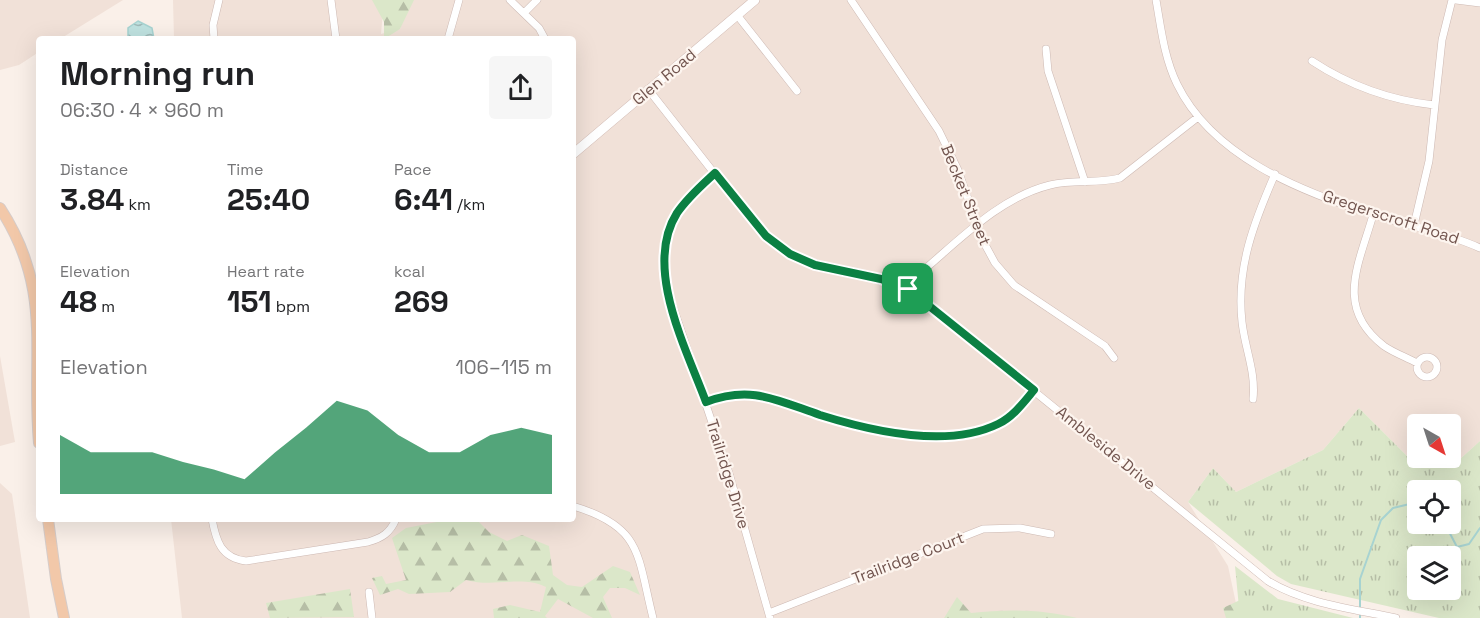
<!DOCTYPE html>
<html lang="en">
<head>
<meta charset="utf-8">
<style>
  body { margin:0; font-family:"Space Grotesk",sans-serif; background:#f6f6f6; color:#202124; height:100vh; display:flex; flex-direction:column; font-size:22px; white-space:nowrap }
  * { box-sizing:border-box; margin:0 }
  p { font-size:20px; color:#757577 }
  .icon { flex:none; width:33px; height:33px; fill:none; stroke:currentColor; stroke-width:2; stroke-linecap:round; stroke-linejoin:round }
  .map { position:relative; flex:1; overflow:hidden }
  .side { position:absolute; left:36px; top:36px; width:540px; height:486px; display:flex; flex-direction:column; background:#fff; border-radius:6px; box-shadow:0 6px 24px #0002 }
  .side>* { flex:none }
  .needle { width:39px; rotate:141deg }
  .buttons { position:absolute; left:1407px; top:414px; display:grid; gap:12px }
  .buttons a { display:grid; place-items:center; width:54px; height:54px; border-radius:6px; background:#fff; box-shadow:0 6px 24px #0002; font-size:30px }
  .pin { position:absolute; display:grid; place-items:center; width:51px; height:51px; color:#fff; margin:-26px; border-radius:12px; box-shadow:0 3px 9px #0006 }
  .round { display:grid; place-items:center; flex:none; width:63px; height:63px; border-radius:6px; background:#f6f6f6 }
  .headline { display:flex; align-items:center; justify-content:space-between; height:102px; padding:0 24px }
  h1 { font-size:33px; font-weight:600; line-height:45px }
  .stats { display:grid; grid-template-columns:repeat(3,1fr); gap:9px; height:102px; padding:6px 24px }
  .stats div { display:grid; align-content:center }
  .stats b { font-size:30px; font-weight:600 }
  .stats small { font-size:16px; font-weight:400 }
  .stats p { font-size:16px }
  .chart { height:168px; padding:12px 24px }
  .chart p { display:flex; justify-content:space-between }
  .chart svg { width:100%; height:108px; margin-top:6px; fill:#0b8043; opacity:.7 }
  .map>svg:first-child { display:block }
  .residential { fill:#f1e1d8; fill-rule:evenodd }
  .forest { fill:url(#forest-firs) }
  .park { fill:url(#park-tufts); fill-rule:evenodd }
  .water { fill:url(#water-waves); stroke:#a7d3d1; stroke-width:1.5 }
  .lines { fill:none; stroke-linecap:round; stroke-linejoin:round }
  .stream { stroke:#a7d3d1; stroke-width:2 }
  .street-casing { stroke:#cdb9b3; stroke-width:8 }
  .secondary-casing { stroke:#d0b8b1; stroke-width:10 }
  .primary-casing { stroke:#d5ccca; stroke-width:12 }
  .street { stroke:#fff; stroke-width:7 }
  .secondary { stroke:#fff; stroke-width:9 }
  .primary { stroke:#f2c8a9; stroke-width:10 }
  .route-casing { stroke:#fff; stroke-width:12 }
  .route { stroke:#0b8043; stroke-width:8 }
  .labels { text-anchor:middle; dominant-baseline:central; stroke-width:4.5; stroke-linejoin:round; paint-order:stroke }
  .street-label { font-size:16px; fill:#72554f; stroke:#fdf5ef }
</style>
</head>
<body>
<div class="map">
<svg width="1480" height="618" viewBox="0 0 1480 618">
  <defs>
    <pattern id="forest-firs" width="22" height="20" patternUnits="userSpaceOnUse" patternTransform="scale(1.5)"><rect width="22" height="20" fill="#dbe7c9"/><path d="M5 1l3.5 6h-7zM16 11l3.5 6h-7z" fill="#b6bea6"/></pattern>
    <pattern id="park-tufts" width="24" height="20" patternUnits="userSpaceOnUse" patternTransform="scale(1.5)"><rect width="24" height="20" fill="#dbe7c9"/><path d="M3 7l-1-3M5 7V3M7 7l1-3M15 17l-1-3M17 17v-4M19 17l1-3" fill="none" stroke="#b6bea6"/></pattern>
    <pattern id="water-waves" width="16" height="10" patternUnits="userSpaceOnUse" patternTransform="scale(1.5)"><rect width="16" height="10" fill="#bfe2e0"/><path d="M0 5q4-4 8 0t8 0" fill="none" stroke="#a0bab8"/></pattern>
  </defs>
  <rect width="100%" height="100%" fill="#faf0e9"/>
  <path class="residential" d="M0 0H123L60 39H39V52L19 65 0 70Z
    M173 0H384L381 34 400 29 410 0H1480V441L1459 460 1410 459 1359 408 1323 450 1236 492 1213 468 1188 502 1228 566 1237 608 1233 618H182L171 519H573V39H174ZM1418 424H1450V458H1418Z
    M0 356 15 442 0 446Z
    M0 483 12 494 30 618H0Z"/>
  <path class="forest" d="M372 0H414L400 29 384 39V22Z
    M452 519H476L489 532 507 541 522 535 549 546 553 575 567 585 582 587 613 566 630 572 640 595 625 588H610L603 597 612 618H593L558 599 545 616 547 618H494L493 609 510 605 540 612 546 587C521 575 494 588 466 580L450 592 409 594 398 589 380 595 372 578 382 576 386 584 406 580 392 538 406 528Z
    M350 589 354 617 270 618 266 603Z
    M1255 593 1330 618H1226L1223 608Z
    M957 597 971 613C1006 609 1042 609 1077 618H944Z"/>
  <path class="park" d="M1359 408 1410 459 1459 460 1480 441V618H1439L1291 584 1277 576 1188 502 1213 468 1236 492 1323 450ZM1418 490H1450V524H1418ZM1418 556H1450V590H1418Z
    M1235 566 1278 599 1353 618H1240Z"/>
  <path class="water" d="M138 21 152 28 154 39H128V28Z"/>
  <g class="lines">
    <path class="stream" d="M1445 524 1457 547 1469 544 1480 528
      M1360 618V579L1381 520 1393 508 1418 502"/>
    <g class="street-casing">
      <path id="street" d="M331 0 336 39
        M510 0 539 28 545 39
        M851 0 939 131 958 170 982 239 995 263 1014 285 1105 346 1114 358
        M1156 0C1161 28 1164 57 1177 84 1212 156 1299 191 1372 214 1408 226 1445 232 1480 248
        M1456 0 1480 3
        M524 13 537 0
        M737 15 797 91
        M214 39 213 25 219 0
        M448 39 459 0
        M1046 49 1048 71 1085 182
        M1312 61C1350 86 1389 100 1434 105
        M648 89 751 220C797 273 847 267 908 289L1268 581C1306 604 1354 609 1396 618
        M715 173C677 207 660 230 665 283L729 473 770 618
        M1373 215C1359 264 1334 308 1384 346 1394 353 1406 357 1417 363
        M1414 225 1429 161 1442 40 1452 0
        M908 289 913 279C955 245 997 198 1050 185 1073 179 1097 184 1120 178L1198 117
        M1417 367a10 10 0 1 1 20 0a10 10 0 1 1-20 0Z
        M1253 399C1256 372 1245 349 1242 322 1236 268 1254 222 1275 174
        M706 402C751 384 776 401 820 415 871 431 947 449 998 424 1013 417 1024 402 1034 390
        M573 506C643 527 637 555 653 618
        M212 519C216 541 221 558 246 561L368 542C382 538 390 533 396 519
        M369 592 372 618
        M769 613 983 529 1020 528 1051 534"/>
    </g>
    <g class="secondary-casing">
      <path id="secondary" d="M573 154 755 0"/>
    </g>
    <g class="primary-casing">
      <path id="primary" d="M0 208C54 291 31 353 39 443
        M48 519 56 579 64 618"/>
    </g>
    <use href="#street" class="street"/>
    <use href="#secondary" class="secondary"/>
    <use href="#primary" class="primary"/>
  </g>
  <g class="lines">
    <g class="route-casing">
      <path id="route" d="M715 173 766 236 790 254 815 265 881 279 908 289 1034 390C1024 402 1013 417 998 424 947 449 871 431 820 415 776 400 751 385 706 402 686 348 643 267 677 213 688 197 701 186 715 173Z"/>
    </g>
    <use href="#route" class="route"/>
  </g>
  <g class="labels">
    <g class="street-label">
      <text transform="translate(664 77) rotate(-40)">Glen Road</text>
      <text transform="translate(966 195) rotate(68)">Becket Street</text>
      <text transform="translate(1391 217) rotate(18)">Gregerscroft Road</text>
      <text transform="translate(1106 448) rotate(39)">Ambleside Drive</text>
      <text transform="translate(728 474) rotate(73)">Trailridge Drive</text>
      <text transform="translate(908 558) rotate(-21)">Trailridge Court</text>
    </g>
  </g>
</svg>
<div class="buttons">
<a><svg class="needle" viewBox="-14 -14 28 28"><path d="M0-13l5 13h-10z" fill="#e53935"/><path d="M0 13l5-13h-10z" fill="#757577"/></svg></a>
<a><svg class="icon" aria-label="locate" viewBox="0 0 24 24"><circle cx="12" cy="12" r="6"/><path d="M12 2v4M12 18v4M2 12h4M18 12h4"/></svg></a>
<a><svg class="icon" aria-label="layers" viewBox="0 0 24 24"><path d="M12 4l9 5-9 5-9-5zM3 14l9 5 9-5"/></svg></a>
</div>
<div class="pin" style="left:908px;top:289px;background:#1e9e55"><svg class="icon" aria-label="arrive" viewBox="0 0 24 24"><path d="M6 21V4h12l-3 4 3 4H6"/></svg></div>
<section class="side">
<div class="headline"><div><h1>Morning run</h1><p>06:30 · 4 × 960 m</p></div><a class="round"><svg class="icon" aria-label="share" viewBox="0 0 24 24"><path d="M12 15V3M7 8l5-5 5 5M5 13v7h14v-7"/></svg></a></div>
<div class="stats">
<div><p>Distance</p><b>3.84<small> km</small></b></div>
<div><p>Time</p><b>25:40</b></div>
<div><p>Pace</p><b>6:41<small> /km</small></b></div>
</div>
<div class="stats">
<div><p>Elevation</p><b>48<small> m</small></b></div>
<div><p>Heart rate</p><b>151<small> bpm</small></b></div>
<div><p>kcal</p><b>269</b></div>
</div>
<div class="chart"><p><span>Elevation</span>106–115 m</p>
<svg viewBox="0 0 160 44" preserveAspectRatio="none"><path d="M0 44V20L10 27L20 27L30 27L40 31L50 34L60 38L70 27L80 17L90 6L100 10L110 20L120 27L130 27L140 20L150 17L160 20V44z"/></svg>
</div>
</section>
</div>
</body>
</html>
